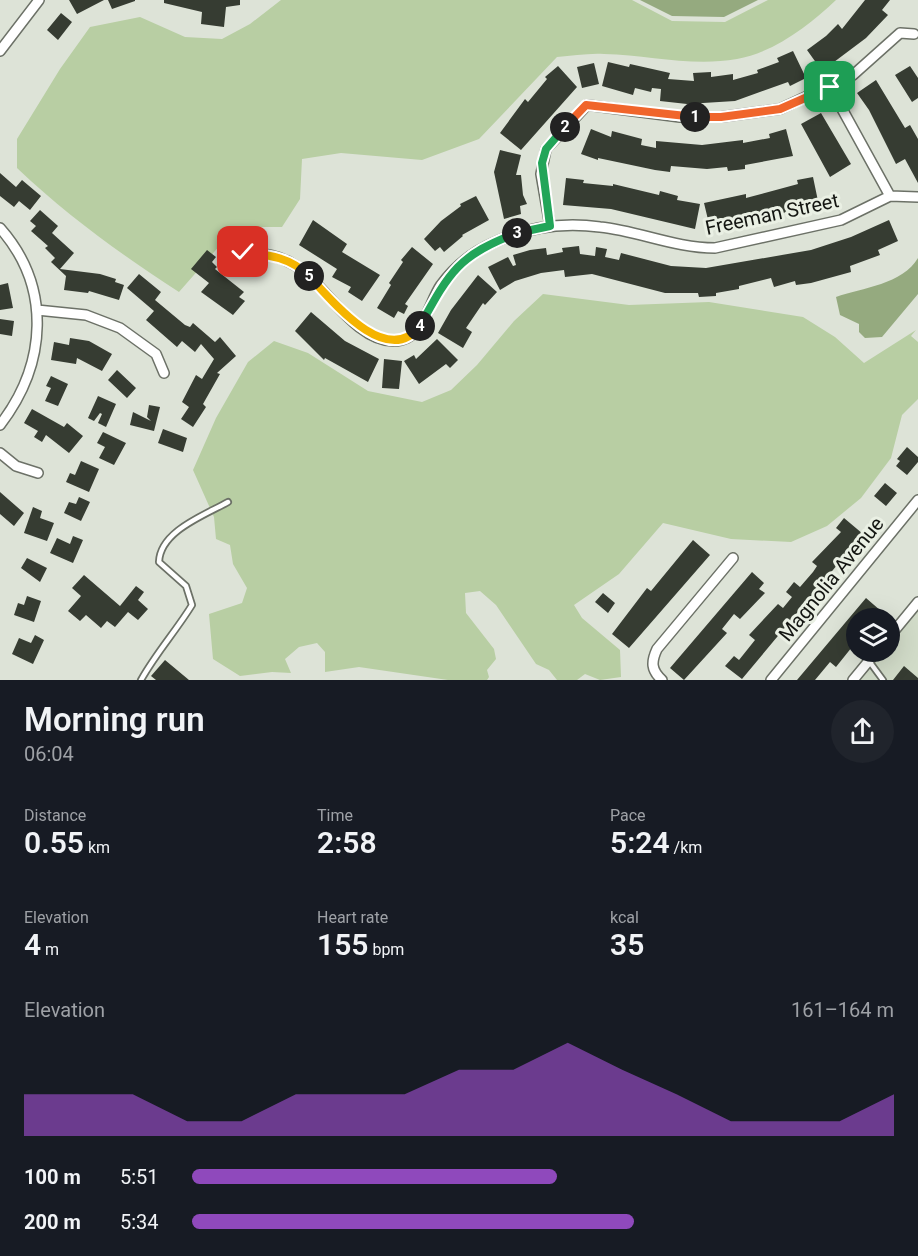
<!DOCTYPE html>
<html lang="en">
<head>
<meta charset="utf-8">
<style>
  body { margin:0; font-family:Roboto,sans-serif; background:#20242c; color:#f1f3f6; height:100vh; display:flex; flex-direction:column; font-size:22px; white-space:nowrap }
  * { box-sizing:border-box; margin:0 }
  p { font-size:20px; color:#9ea1a6 }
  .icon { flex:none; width:33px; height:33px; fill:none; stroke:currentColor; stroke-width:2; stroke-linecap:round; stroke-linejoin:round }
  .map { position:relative; height:680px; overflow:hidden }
  .side { display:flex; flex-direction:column; background:#171b24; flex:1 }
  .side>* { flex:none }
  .buttons { position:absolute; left:846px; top:608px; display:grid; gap:12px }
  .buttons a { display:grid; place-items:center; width:54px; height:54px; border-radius:50%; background:#171b24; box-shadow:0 6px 24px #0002; font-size:30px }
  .pin { position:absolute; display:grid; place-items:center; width:51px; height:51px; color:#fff; margin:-26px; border-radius:12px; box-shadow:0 3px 9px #0006 }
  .km { position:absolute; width:30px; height:30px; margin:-15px; border-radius:50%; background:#222; color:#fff; font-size:16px; line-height:30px; text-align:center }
  .round { display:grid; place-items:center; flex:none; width:63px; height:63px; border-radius:32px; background:#20242c }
  .summary { display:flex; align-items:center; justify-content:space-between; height:102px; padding:0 24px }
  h1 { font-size:33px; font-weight:600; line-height:45px }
  .stats { display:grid; grid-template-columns:repeat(3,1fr); gap:9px; height:102px; padding:6px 24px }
  .stats div { display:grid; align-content:center }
  .stats b { font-size:30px; font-weight:600 }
  .stats small { font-size:16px; font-weight:400 }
  .stats p { font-size:16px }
  .chart { height:168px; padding:12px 24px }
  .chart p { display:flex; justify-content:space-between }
  .chart svg { width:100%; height:108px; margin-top:6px; fill:#8f49bc; opacity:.7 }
  ul { padding:0 24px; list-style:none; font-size:20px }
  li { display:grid; grid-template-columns:96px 72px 1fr; align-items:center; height:45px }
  li i { height:15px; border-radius:8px; background:#8f49bc }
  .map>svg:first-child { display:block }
  .built { fill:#d1dbc8 }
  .green { fill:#b8cea3 }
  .water { fill:#95aa7f }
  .building { fill:#363c32 }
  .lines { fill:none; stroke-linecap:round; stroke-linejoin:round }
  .lane-casing { stroke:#6c7167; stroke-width:8 }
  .street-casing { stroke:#6c7167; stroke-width:12 }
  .lane { stroke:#fff; stroke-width:4.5 }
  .street { stroke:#fff; stroke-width:9 }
  .split-1-casing { stroke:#fff; stroke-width:12 }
  .split-2-casing { stroke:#fff; stroke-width:12 }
  .split-3-casing { stroke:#fff; stroke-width:12 }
  .split-4-casing { stroke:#fff; stroke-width:12 }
  .split-5-casing { stroke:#fff; stroke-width:12 }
  .split-6-casing { stroke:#fff; stroke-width:12 }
  .split-1 { stroke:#f0652b; stroke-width:8 }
  .split-2 { stroke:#f0652b; stroke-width:8 }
  .split-3 { stroke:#22a559; stroke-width:8 }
  .split-4 { stroke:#22a559; stroke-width:8 }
  .split-5 { stroke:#f5b400; stroke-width:8 }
  .split-6 { stroke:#f5b400; stroke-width:8 }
  .labels { text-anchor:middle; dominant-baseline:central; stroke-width:6; stroke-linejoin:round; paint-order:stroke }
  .street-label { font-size:20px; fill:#141612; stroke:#eaf0e4 }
</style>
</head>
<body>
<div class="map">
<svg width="918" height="680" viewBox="0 0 918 680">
  <rect width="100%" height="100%" fill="#dde3d7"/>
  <path class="built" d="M918 610V680H860L884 651H890V645Z"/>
  <path class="green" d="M281 0H632L672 21 725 22 768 0H836C810 25 773 53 737 59 692 67 649 55 604 54 588 53 573 56 557 57L479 139 422 160 341 153 302 159 300 199 282 227H236L179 292C119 253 69 217 17 168V139L60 69 90 27 140 17 185 37 222 39 250 24Z
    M543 294 629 305 709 302 803 317 835 337 864 363 916 330 911 336 918 342V399L902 415 891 458 861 498 827 526 791 542 731 539 663 523 619 574 574 605 582 618 620 650 621 677 600 680 585 674 577 680H557L549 670 536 664 496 605 480 591 465 593 466 613 494 649 496 659 487 670 489 677 487 680H448L359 667 325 672V652L317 643 299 647 285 659 291 673 272 672 240 676 213 659 209 614 242 603 247 588 233 564 230 545 216 539 214 517 193 470 216 418 248 362 274 341 308 353 368 391 422 402 451 390 477 365 514 321Z"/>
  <path class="water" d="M640 0H758L724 17 672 16Z
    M918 258V294L882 337 865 338 859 332V324L840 315 836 297C862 288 903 284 918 258Z"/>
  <path class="building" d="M69 0H104L77 14Z
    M108 0H135V1L112 9Z
    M164 0H240V5L226 7 224 27 201 24 202 12 164 3Z
    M865 0H890L882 10 888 15 866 38 822 71 807 50 826 36 838 24 842 29Z
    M61 13 72 22 58 40 47 30Z
    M793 51 806 78 790 86 788 82 735 101 687 104 660 101 661 89 652 88 651 92 635 88 633 95 602 86 608 62 629 67 630 64 670 73 668 79 694 81 693 73 711 72V77L733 74V80L758 73 757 70 779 62 777 58Z
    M594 63 599 84 582 88 577 67Z
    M558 66 577 87 521 150 500 133 525 99 528 102 547 79 545 77Z
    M910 66 918 78V98L912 102 895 75Z
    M876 80 905 128 910 125 918 139V183L905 159 896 164 869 110 857 93Z
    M821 113 851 164 830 177 801 124Z
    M591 129 611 137 612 131 642 139 641 145 656 148V141L702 145 743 140V143L770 138 769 134 786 129 793 156 745 165V169L728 171 727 167 707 169 671 166 670 172 655 170 598 158V160L581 154Z
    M500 150 521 155 516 175H521L523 195 527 204 520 206 521 214 504 219 494 172Z
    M0 173 16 187 22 180 41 196 30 210 19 201 14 207 0 196Z
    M813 177 818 201 810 203 811 207 710 228 704 203 746 194V198L798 184 797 180Z
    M566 178 584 180 583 183 613 186V184L659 195 660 191 678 196 677 200 700 204 695 229 611 209 563 205Z
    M476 196 489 220 462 235 463 236 444 252 440 247 435 251 424 239 441 221 461 206 460 204Z
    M40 210 58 226 52 233 74 253 60 269 100 274 116 279 115 282 124 285 119 300 89 291 88 293 64 290 66 276 51 262 55 258 45 248 48 246 31 231 36 226 30 221Z
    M313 220 347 244 342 252 380 275 362 301 348 292 351 287 332 277 337 269 299 245Z
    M889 220 898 241 878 250 880 255 850 266 851 272 811 283 796 285 795 281 774 287 771 278 739 286V289L716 293V296L699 297 698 293H665L592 274 565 277 564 270 541 273 515 281 500 290 488 267 508 257 513 266 516 265 513 255 530 250 546 248 547 255 563 252 562 248 579 246 580 254 595 256 596 247 607 249 605 257 619 260 621 253 671 266 706 268 811 250 851 237Z
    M412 247 433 264 405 304 408 306 404 314 398 311 394 318 377 308 391 285 389 283 403 262 401 260Z
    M207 250 216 257 212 262 217 267 215 269 244 292 239 297 245 301 233 315 201 292 209 283 191 269Z
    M139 274 161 292 155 300 185 325 190 327 193 323 215 342 220 337 236 356 217 373 220 374 203 404 206 407 193 427 181 419 189 407 182 402 196 375 202 379 214 359 201 344 195 352 182 341 177 347 146 320 154 311 127 288Z
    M478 275 497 292 485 305 483 303 466 328 472 332 463 348 438 333 451 310Z
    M8 283 13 308 0 310V285Z
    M311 312 345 341 379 359 368 382 325 358 324 360 295 331Z
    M0 319 14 321 12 336 0 334Z
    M70 338 89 341 112 354 102 371 77 358 76 364 51 360 54 342 69 345Z
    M437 339 458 360 450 368 446 364 419 384 404 361 414 355 416 359Z
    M384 359 402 361 399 389 382 388Z
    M117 370 136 388 127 398 108 380Z
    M51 376 68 384 58 406 45 401 51 388 46 386Z
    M98 396 116 404 106 427 98 423 102 414 100 413 94 421 88 418Z
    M149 405 160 407 154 431 130 425 133 412 151 421 147 417Z
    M32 409 64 427 67 423 83 436 69 453 46 435 42 442 34 437 38 431 24 423Z
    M163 429 187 438 183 452 158 443Z
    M103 432 126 443 114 465 99 458 105 447 97 443Z
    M907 447 918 457V462L907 475 896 466 900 461 897 459Z
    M81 461 99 469 89 492 66 482 70 473 75 475Z
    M885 483 897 493 886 506 874 496Z
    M0 492 24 513 14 526 0 514Z
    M79 497 90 502 81 521 64 513 69 502 76 504Z
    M33 507 42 511 40 518 54 523 47 541 24 533Z
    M844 518 863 534 742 679 725 666 734 656 739 660 755 640 749 635 778 604 783 608 792 597 786 592 794 582 800 587 813 572 817 566 812 562 841 532 836 528Z
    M73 536 83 540 73 563 50 553 57 538 70 544Z
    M693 540 710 555 629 648 612 634 647 588 651 591Z
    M27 558 47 568 40 582 21 568Z
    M752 572 764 583 759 589 765 593 740 619 734 614 722 629 727 633 684 680 670 668Z
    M84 575 120 606 136 586 144 592 138 600 148 609 138 620 128 612 115 627 107 621 101 628 86 615 80 621 68 611 81 596 72 588Z
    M603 593 615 603 608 613 595 602Z
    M27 596 41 601 34 622 14 615 18 603 24 605Z
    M866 598 881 611 875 618H856V642L836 667 830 662 815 680H797Z
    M35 635 44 640 33 664 12 654 19 638 31 643Z
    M165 660 189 680H156L151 676Z
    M904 666 918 678V680H893Z"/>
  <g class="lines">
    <g class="lane-casing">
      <path id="lane" d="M869 661 883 680
        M141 680C156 653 176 631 192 605L186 586 159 562C160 531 205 515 228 502"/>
    </g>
    <g class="street-casing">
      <path id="street" d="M0 51 39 0
        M830 87 890 196
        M550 226 541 174 546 149 587 105 680 117H721L780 109 853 75 900 33 914 34
        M0 228C52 287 47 364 0 425
        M243 252C260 254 276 254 291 263 323 280 354 342 394 341 424 340 428 304 441 285 455 266 473 252 493 243 527 227 563 222 600 227 639 231 675 248 715 248L841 220 890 196 918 197
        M37 310 86 315 120 328 156 354 164 373
        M0 453 16 466 38 473
        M890 636 918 602
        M662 680C651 670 651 662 657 649L733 558
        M771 680 918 500
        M853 680 877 651"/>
    </g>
    <use href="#lane" class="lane"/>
    <use href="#street" class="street"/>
  </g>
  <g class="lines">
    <g class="split-1-casing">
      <path id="split-1" d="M695 117H721L780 109 830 87"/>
    </g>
    <g class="split-2-casing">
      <path id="split-2" d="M565 127 586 105 695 117"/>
    </g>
    <g class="split-3-casing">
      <path id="split-3" d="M517 233 550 226 542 163 546 149 565 127"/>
    </g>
    <g class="split-4-casing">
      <path id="split-4" d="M420 326C449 273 458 255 517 233"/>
    </g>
    <g class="split-5-casing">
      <path id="split-5" d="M309 276C332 301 387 369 420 326"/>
    </g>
    <g class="split-6-casing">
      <path id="split-6" d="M243 252C269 255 290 257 309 276"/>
    </g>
    <use href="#split-1" class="split-1"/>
    <use href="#split-2" class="split-2"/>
    <use href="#split-3" class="split-3"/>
    <use href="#split-4" class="split-4"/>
    <use href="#split-5" class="split-5"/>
    <use href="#split-6" class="split-6"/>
  </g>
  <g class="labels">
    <g class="street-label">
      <text transform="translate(772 214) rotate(-12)">Freeman Street</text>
      <text transform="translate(831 579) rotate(-51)">Magnolia Avenue</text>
    </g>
  </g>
</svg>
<div class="buttons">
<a><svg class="icon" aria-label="layers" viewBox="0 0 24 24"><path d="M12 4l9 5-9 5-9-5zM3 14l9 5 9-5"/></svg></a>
</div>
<div class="pin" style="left:830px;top:87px;background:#1e9e55"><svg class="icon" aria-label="arrive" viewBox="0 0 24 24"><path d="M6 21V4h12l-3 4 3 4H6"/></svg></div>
<div class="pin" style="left:243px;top:252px;background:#d93025"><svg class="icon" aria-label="check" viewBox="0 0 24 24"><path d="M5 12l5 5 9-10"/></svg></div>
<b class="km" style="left:695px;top:117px">1</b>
<b class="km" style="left:565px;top:127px">2</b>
<b class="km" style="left:517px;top:233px">3</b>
<b class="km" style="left:420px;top:326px">4</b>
<b class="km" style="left:309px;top:276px">5</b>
</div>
<section class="side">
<div class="summary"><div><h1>Morning run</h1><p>06:04</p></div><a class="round"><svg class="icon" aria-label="share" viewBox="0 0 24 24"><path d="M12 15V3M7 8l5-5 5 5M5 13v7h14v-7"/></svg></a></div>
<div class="stats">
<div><p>Distance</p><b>0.55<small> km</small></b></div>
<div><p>Time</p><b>2:58</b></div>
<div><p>Pace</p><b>5:24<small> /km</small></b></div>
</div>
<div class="stats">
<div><p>Elevation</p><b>4<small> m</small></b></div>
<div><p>Heart rate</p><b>155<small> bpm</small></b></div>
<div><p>kcal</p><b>35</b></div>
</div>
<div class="chart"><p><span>Elevation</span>161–164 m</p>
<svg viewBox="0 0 160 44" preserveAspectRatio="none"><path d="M0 44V27L10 27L20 27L30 38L40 38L50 27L60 27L70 27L80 17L90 17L100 6L110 17L120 27L130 38L140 38L150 38L160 27V44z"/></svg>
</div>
<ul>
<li><b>100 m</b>5:51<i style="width:52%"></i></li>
<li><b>200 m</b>5:34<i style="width:63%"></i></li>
</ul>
</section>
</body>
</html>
